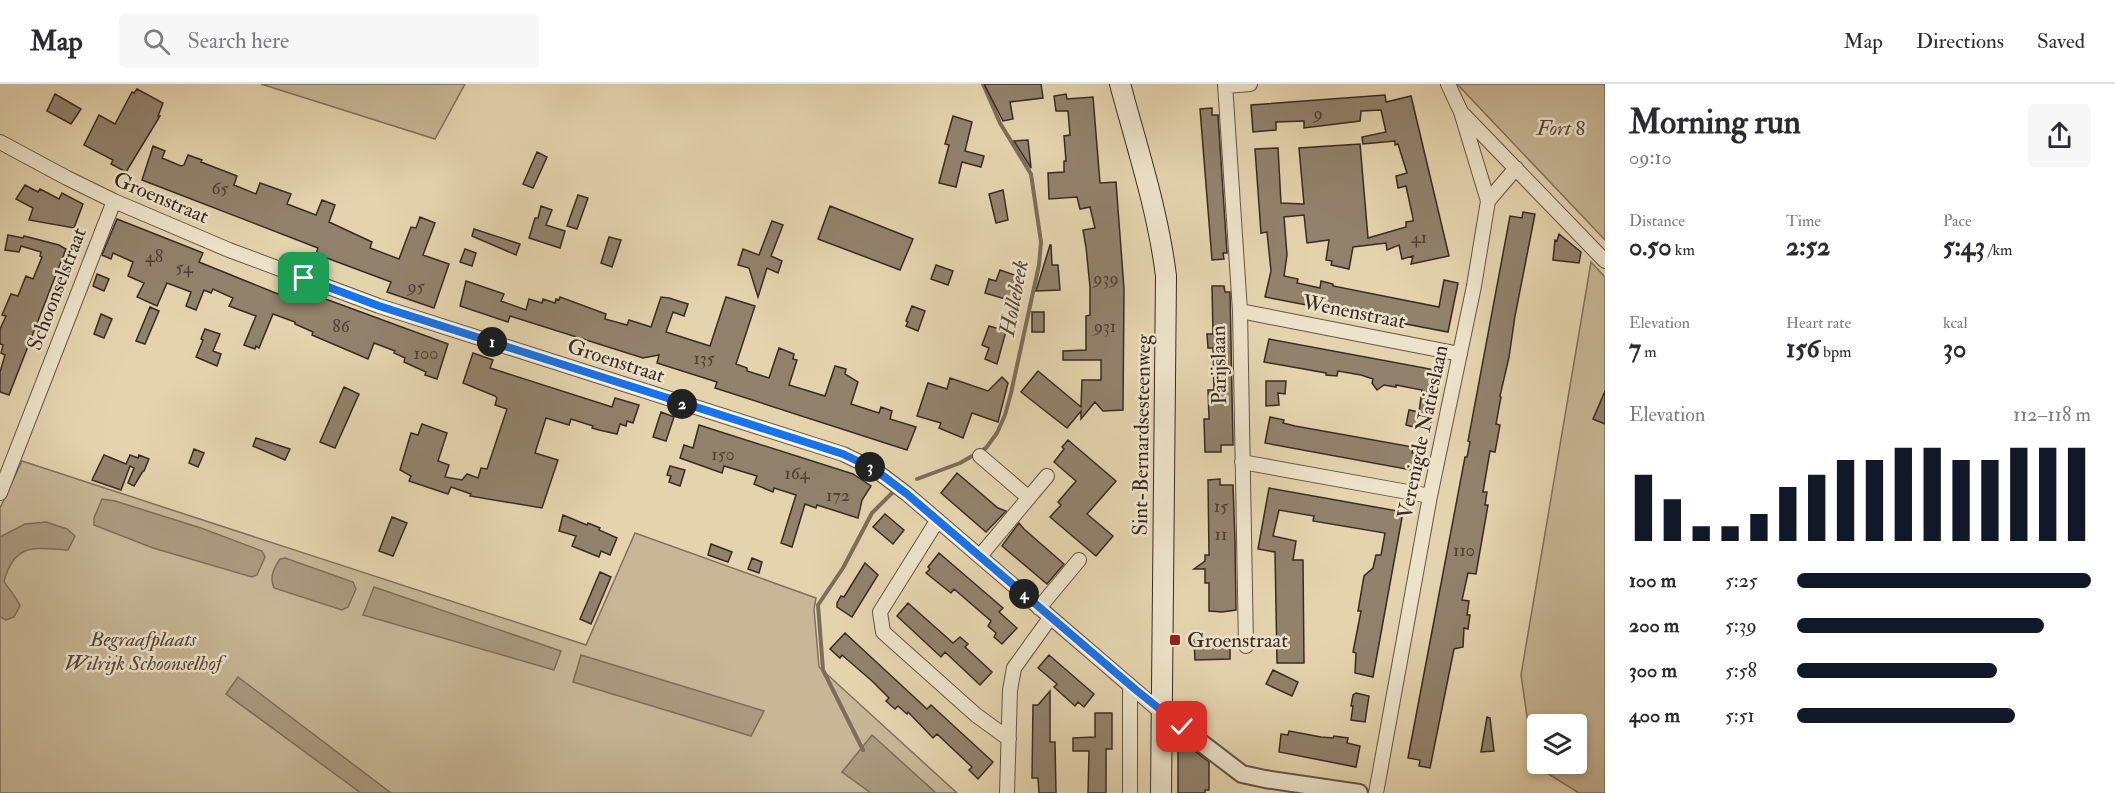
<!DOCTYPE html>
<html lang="en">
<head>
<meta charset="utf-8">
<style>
  body { margin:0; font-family:"IM FELL Double Pica",serif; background:#f7f7f7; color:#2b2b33; height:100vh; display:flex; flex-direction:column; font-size:22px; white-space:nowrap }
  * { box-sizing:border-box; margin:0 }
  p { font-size:20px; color:#7c7c81 }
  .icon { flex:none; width:33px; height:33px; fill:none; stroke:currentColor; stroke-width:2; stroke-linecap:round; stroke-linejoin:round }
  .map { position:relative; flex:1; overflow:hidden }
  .drawer { display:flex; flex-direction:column; background:#fff; width:510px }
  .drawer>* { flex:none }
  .fabs { position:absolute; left:1527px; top:630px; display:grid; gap:12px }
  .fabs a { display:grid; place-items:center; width:60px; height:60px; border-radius:6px; background:#fff; box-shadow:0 3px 9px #0003; font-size:30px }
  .pin { position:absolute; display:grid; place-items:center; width:51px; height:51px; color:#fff; margin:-26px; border-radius:12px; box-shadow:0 3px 9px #0006 }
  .km { position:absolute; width:30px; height:30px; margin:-15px; border-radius:50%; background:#222; color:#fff; font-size:16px; line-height:30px; text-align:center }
  .round { display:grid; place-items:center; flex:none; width:63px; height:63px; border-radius:6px; background:#f7f7f7 }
  .summary { display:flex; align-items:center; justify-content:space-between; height:102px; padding:0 24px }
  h1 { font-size:33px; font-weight:700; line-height:45px }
  .figures { display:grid; grid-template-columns:repeat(3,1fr); gap:9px; height:102px; padding:6px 24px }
  .figures div { display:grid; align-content:center }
  .figures b { font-size:26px; font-weight:700 }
  .figures small { font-size:16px; font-weight:400 }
  .figures p { font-size:16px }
  .chart { height:168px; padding:12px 24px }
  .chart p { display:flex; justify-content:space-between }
  .chart svg { width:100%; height:108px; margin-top:6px; stroke:#111827; stroke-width:6 }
  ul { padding:0 24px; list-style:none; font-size:20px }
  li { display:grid; grid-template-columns:96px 72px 1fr; align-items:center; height:45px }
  li i { height:15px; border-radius:8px; background:#111827 }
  header { display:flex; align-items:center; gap:36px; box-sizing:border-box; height:84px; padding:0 30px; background:#fff; border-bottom:2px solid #e1e1e2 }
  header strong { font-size:28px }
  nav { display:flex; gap:33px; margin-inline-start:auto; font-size:21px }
  .search { width:420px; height:54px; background:#f7f7f7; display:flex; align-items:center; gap:15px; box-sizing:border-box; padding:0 21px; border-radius:6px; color:#7c7c81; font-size:22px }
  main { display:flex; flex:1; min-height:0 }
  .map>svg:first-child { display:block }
  .green { fill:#c7b797; stroke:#80705e; stroke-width:1.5; fill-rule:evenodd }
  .water { fill:#aa9a7f; stroke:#7d6d5b; stroke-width:1.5 }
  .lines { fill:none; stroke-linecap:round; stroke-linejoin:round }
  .stream { stroke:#7d6d5b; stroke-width:4 }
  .building { fill:#92826c; stroke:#392a24; stroke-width:1.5 }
  .minor-casing { stroke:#645446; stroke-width:16 }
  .tertiary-casing { stroke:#645446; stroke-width:20 }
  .secondary-casing { stroke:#392a24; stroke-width:22 }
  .minor { stroke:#ede3ca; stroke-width:14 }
  .tertiary { stroke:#ede3ca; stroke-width:16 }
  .secondary { stroke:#ede3ca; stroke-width:20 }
  .route-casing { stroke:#fff; stroke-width:12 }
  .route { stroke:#1a73e8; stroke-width:8 }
  .poi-dot { fill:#8f2418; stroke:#ede3ca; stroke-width:2 }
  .labels { text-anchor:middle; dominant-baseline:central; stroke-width:5; stroke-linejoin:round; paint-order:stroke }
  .number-label { font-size:18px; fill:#4f4036 }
  .park-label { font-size:21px; font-style:italic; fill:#55463b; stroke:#ede3ca }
  .street-label { font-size:21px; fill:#392a24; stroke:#ede3ca }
  .poi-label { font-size:21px; fill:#392a24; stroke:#ede3ca; text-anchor:start }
  .water-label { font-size:22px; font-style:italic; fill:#55463b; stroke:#ede3ca }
</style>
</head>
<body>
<header>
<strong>Map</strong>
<div class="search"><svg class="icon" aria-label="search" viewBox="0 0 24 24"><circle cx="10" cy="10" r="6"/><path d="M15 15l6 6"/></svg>Search here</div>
<nav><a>Map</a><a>Directions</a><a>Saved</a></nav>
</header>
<main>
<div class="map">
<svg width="1605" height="709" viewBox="0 0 1605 709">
  <rect width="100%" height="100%" fill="#e4d4ae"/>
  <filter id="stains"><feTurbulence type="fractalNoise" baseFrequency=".00333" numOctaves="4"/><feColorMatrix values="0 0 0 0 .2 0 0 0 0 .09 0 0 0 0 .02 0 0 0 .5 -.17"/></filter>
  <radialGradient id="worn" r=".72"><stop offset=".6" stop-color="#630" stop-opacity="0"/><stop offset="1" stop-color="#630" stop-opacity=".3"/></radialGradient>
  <path class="green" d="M261 0H465L435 55Z
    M1457 0H1605V156Z
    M1591 178 1605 193V709H1579L1534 681 1521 591ZM1538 640H1576V680H1538Z
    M22 377 586 561 635 449 816 514 814 525 819 583 957 709H0V424Z"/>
  <path class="water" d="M102 415 115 417 201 444 262 467 265 473 257 491 252 493 153 464 94 441V434Z
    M46 438 67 445 75 452 68 466C35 464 15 458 4 497 9 506 16 512 20 522L14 533 6 536 0 533V453L25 440Z
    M285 474 353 498 356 505 348 523 342 526 274 504C269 493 274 484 280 475Z
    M374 503 561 567 554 586 363 531Z
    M581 571 764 627 751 652 573 598Z
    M238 593 391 709H361L226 610Z
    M872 651 936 709H871L842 688Z"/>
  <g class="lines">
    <path class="stream" d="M917 395 960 379 986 364 997 349 1005 331 1011 309 1039 181 1041 158 1031 90 1000 39 983 0
      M863 666 823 586 818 521 843 484 872 429 892 409"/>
  </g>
  <path class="building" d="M984 0H1041L1043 14 1010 18 1013 35 1003 37Z
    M137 5 163 19 158 32H160L126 88 111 80 113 76 84 61 99 31 115 40 132 8 134 9Z
    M55 10 81 25 71 40 47 27Z
    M1066 10 1067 15 1093 13 1100 99 1116 98 1124 205 1123 326 1103 327 1095 318 1081 335V327L1067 344 1021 308 1038 287 1081 323 1082 296H1101V276H1063V267L1086 266V232L1090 231V203L1086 163 1083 146 1095 144 1090 123 1080 125 1077 113 1049 115 1048 89 1064 88V77H1066L1064 52 1070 51 1068 27H1056L1054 12Z
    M1385 11 1386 18 1411 12 1449 172 1411 180 1413 172 1402 175 1399 161 1387 166 1386 159 1353 163 1349 185 1331 181 1332 177 1326 176 1329 156 1307 159 1304 131 1284 133 1287 171 1284 192 1298 195 1297 199 1320 204 1321 197 1333 200V202L1439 223 1444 196 1458 199 1448 248 1265 213 1271 187 1267 148 1261 149 1255 65 1278 64 1281 119 1304 120 1299 64 1360 60 1368 154 1406 143V138L1413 137V134L1406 102 1398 104 1396 92 1407 89 1398 60 1395 61V57L1363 60 1362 53 1386 48 1381 26 1361 27 1360 37 1304 44V37L1276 38V46L1253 48 1251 21Z
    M1212 24V31H1218L1227 169H1223L1224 175 1212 176 1200 25Z
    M953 32 972 38 965 67 984 72 981 83 962 78 956 103 939 99 949 61 945 60Z
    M1028 56 1031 84 1014 57Z
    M153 62 165 67 162 74 181 82 184 81 188 71 202 76 201 78 237 92 234 101 256 110 260 99 291 110 287 120 316 131 322 116 335 121 329 138 372 158 370 164 399 175 411 143 416 144 420 133 435 139 423 171 449 180 434 224 387 208 391 198 316 170 318 164 142 96Z
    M537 68 547 73 533 104 523 100Z
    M25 101 38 108 40 105 59 115 62 109 83 120 74 144 29 136 33 124 16 115Z
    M1003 106 1008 136 996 139 989 110Z
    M578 111 588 114 577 145 567 142Z
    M541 122 552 126 546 141 565 147 560 164 529 154 535 134H538Z
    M830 122 913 155 900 186 818 155Z
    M1523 128 1535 130 1515 232 1509 273 1500 312 1501 313 1496 340 1500 341 1495 368 1490 367 1484 402 1483 408H1487L1485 421H1488L1476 490 1468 489 1462 516 1469 517 1467 531H1470L1468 545 1464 544 1463 563 1454 565 1430 684 1419 682 1420 676 1408 674 1465 373H1467L1470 358 1468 357 1510 132 1522 134Z
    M117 135 203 169 199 178 278 210 282 199 448 260 437 295 425 291 426 288 404 278 405 274 394 269 395 267 374 259 368 275 312 251 313 248 295 240V238L273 230 259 264 256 262 255 265 244 261 256 232 229 222 233 214 213 205 211 209 204 206 196 226 186 222 191 208 167 199 157 222 137 213 144 199 128 192 133 178 113 169 111 175 102 171Z
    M772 137 783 141 771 172 782 177 778 189 767 184 758 213 749 184 738 181 743 165 759 171Z
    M474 145 520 160 516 171 472 152Z
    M1559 150 1581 168 1579 179 1553 176 1555 156 1557 157Z
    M8 151 23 154 24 152 59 161 66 165 9 311 0 308V288L5 271 1 269 3 261 0 260V245L6 232 2 231 11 210 18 212 26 192 33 195 42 173 40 172 41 168 21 162 19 168 5 166Z
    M609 153 621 156 612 183 601 179Z
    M1050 161H1051L1052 181H1058L1060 206 1036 207Z
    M465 165 476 169 472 182 460 178Z
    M936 181 953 187 948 201 931 195Z
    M1000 186 1020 193 1012 217 985 209 989 195 996 197Z
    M97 190 109 195 104 207 93 202Z
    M466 197 504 210 501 217 526 226 529 215 542 219 543 215 555 219 556 215 559 216 560 213 606 230 605 235 627 241 629 236 651 243 661 213 669 214 688 220 684 232 673 228 666 248 710 262 726 213 755 222 736 280 747 284V287L769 294 779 264 794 270 793 275 797 276 789 301 825 312 835 282 846 285 845 290 858 298 851 320 879 329 881 323 892 327 890 335 916 343 907 366 715 304 717 298 657 279 659 271 643 274 510 232 508 238 460 222Z
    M1212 202H1224L1225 208H1230L1233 361H1221V368H1205L1204 335H1209L1208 306H1214L1213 264H1208L1207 250H1213Z
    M912 222 925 227 918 247 906 242 908 238 906 237Z
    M150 223 159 227 145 260 136 257Z
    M1032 228H1044V248H1032Z
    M101 230 112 235 104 254 94 250Z
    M989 242 1006 247 997 280 985 275 989 264 982 261Z
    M205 245 220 250 213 267 221 270 217 282 196 273 203 256 201 255Z
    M1269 255 1441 287 1429 347 1406 341 1409 326 1419 328 1422 306 1396 301V303L1384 301 1377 306 1372 299 1373 295 1361 291 1338 287 1337 292 1326 291V289L1264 278Z
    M473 269 493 276 490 284 612 323 615 314 639 321 633 339 627 337 626 342 620 340 617 350 599 346 592 344 593 342 571 335 569 341 546 334 535 369 558 376 542 424 470 412 471 410 451 403 448 410 409 397 411 392 400 386 411 349 418 351 422 340 447 349 438 377 449 381 445 393 462 396 467 390 478 394 481 384 487 385 507 325 495 321 497 314 495 312 463 299Z
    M1002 293 1008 299 998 338 972 329 963 354 939 344 941 339 917 332 928 299 947 305 950 294 988 307Z
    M1266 297H1286L1285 310 1278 309 1279 321 1266 322Z
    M344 303 359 310 335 364 320 358Z
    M1605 307V340L1593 335Z
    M661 328 674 333 666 357 653 353Z
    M1270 333 1284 336 1283 339 1295 342 1413 363 1412 369 1425 372 1422 388 1265 359Z
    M699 341 853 390 871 402 862 416 858 434 817 421 816 424 805 420 792 463 781 459 796 411 774 404 773 408 754 400 757 392 724 382 722 389 680 374 684 361 693 364Z
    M256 354 290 365 285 376 253 362Z
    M1068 356 1116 397 1087 430 1113 452 1096 472 1050 433 1061 421 1058 418 1076 397 1054 378 1064 365 1062 363Z
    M194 365 204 369 198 383 189 379Z
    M104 371 126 380 130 371 138 374 139 371 149 375 144 387H143L134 402 128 399 134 384 130 382 121 406 92 396Z
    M670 382 685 386 680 402 669 398 671 392 667 391Z
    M957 389 998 424 1006 427 986 448 941 409Z
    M1220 395V401H1233L1235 457 1236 526 1222 528 1209 527V499H1205V485H1194L1205 477V471H1209L1208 396Z
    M1269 404 1403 428 1373 593 1355 589 1356 569 1353 568 1361 527H1358L1364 492 1373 484 1376 471H1381L1385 449 1313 437 1314 432 1279 426 1273 452 1296 457 1293 476H1303L1304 579H1277L1275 468 1258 465Z
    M885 430 904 446 893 460 873 443Z
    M563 431 587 441 588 439 600 444 599 446 617 454 610 471 601 467 599 473 572 462 576 452 559 447Z
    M392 433 407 439 393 472 379 467Z
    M1019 439 1024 445 1064 480 1047 500 1002 462Z
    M711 460 732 468 728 478 708 471Z
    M939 469 1003 524 999 528 1017 544 1002 560 994 553 996 549 988 542 991 537 954 505 951 509 926 489 930 485 928 483Z
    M752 474 762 478 759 489 748 485Z
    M865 479 878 491 852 533 837 523V519L841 512 844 513Z
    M600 488 611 493 591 540 580 535Z
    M908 519 953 559 960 553 968 560 965 563 992 588 980 601 945 568 941 573 897 532Z
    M845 549 927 625 931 621 993 678 978 695 969 686 972 683 937 650 933 654 908 628 907 630 898 622 895 625 886 617 889 614 872 597 842 571 840 574 830 565Z
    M1230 555V575L1195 576 1194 556Z
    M1049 571 1094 610 1084 623 1078 618 1075 622 1054 603 1057 600 1038 584Z
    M1273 586 1298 598 1292 612 1266 600Z
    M1050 607V658H1055L1056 709H1039L1038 694H1032L1033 621H1038Z
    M1356 609 1369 612 1365 638 1351 636 1353 622H1351L1353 611Z
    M1095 629H1112V665H1106V709H1088L1089 667H1073V654L1095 653Z
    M1487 633 1490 634 1494 667 1481 668Z
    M1289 647 1321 653 1333 654 1334 652 1348 654 1347 659 1360 662 1356 683 1279 668 1281 650 1288 651Z
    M1184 659 1209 678V706H1205V709H1178V663Z"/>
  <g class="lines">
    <g class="minor-casing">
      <path id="minor" d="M1225 0 1240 227 1246 562
        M1226 2 1250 0
        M1462 29 1605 177
        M0 58 67 94 114 117 229 166 379 222 843 370 874 385 907 410 1162 629
        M1488 117 1516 84
        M1240 227 1460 270
        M980 372 1029 414
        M1242 378 1430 412
        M0 409 114 117
        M937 437 880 528 883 548 976 631 1009 655
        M980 472 1047 392
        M1039 524 1079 476
        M1007 709 1010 606 1014 584 1050 534
        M1130 709V602
        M1376 709 1430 412 1474 202 1488 117 1461 28 1448 0"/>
    </g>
    <g class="tertiary-casing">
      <path id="tertiary" d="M1162 629 1242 690 1265 695 1359 709"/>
    </g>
    <g class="secondary-casing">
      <path id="secondary" d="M1120 0C1137 63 1158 127 1166 192L1161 709"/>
    </g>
    <use href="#minor" class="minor"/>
    <use href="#tertiary" class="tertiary"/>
    <use href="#secondary" class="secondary"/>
  </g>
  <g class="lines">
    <g class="route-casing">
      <path id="route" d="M304 194 379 222 843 370 874 385 907 410 1136 606 1182 643"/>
    </g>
    <use href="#route" class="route"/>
  </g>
  <rect class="poi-dot" x="1169" y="550" width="12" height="12" rx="3"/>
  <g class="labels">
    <g class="number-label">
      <text x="1318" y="29">9</text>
      <text x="220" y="104">65</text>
      <text x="1419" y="153">41</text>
      <text x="154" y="172">48</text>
      <text x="184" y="183">54</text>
      <text x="1106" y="194">939</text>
      <text x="416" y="202">95</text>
      <text x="341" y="242">86</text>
      <text x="1105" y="242">931</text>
      <text x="426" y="269">100</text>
      <text x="704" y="274">135</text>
      <text x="723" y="370">150</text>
      <text x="797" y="389">164</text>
      <text x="838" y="411">172</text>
      <text x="1221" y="422">15</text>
      <text x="1221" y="450">11</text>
      <text x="1464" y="466">110</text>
    </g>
    <g class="park-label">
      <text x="1561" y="44">Fort 8</text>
      <text x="143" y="555">Begraafplaats<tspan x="143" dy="24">Wilrijk Schoonselhof</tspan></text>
    </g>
    <g class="street-label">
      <text transform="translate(161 114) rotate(23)">Groenstraat</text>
      <text transform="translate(57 205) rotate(-69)">Schoonselstraat</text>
      <text transform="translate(1354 228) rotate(11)">Wenenstraat</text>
      <text transform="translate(616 277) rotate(18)">Groenstraat</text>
      <text transform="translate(1219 281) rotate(-91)">Parijslaan</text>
      <text transform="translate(1423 348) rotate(-78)">Verenigde Natieslaan</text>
      <text transform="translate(1142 351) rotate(-89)">Sint-Bernardsesteenweg</text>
    </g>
    <g class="poi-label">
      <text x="1187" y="556">Groenstraat</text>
    </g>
    <g class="water-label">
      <text transform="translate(1014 214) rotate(-79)">Hollebeek</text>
    </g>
  </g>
  <rect width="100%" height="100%" filter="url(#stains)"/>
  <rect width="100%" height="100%" fill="url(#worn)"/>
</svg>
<div class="fabs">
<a><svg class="icon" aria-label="layers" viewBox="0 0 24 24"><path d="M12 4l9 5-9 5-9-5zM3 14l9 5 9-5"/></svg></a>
</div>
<div class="pin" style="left:304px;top:194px;background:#1e9e55"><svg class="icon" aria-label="arrive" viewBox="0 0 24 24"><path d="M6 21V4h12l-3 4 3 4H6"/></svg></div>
<div class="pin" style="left:1182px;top:643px;background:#d93025"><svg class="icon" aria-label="check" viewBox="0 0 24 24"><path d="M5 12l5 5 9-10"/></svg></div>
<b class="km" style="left:492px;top:258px">1</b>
<b class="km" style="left:682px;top:320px">2</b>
<b class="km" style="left:870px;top:383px">3</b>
<b class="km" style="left:1024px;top:510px">4</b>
</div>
<section class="drawer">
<div class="summary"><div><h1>Morning run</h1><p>09:10</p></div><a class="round"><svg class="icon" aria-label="share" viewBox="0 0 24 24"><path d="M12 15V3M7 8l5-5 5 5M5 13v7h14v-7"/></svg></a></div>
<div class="figures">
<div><p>Distance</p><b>0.50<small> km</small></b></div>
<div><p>Time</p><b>2:52</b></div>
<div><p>Pace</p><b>5:43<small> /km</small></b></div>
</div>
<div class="figures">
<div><p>Elevation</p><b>7<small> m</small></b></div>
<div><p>Heart rate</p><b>156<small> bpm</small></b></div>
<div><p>kcal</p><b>30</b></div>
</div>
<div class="chart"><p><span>Elevation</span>112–118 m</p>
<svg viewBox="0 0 160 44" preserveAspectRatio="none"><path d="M5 44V17M15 44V27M25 44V38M35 44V38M45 44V33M55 44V22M65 44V17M75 44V11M85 44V11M95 44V6M105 44V6M115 44V11M125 44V11M135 44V6M145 44V6M155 44V6"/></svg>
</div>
<ul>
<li><b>100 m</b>5:25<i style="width:100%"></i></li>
<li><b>200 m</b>5:39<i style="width:84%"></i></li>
<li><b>300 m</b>5:58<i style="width:68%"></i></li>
<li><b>400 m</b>5:51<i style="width:74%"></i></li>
</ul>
</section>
</main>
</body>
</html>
